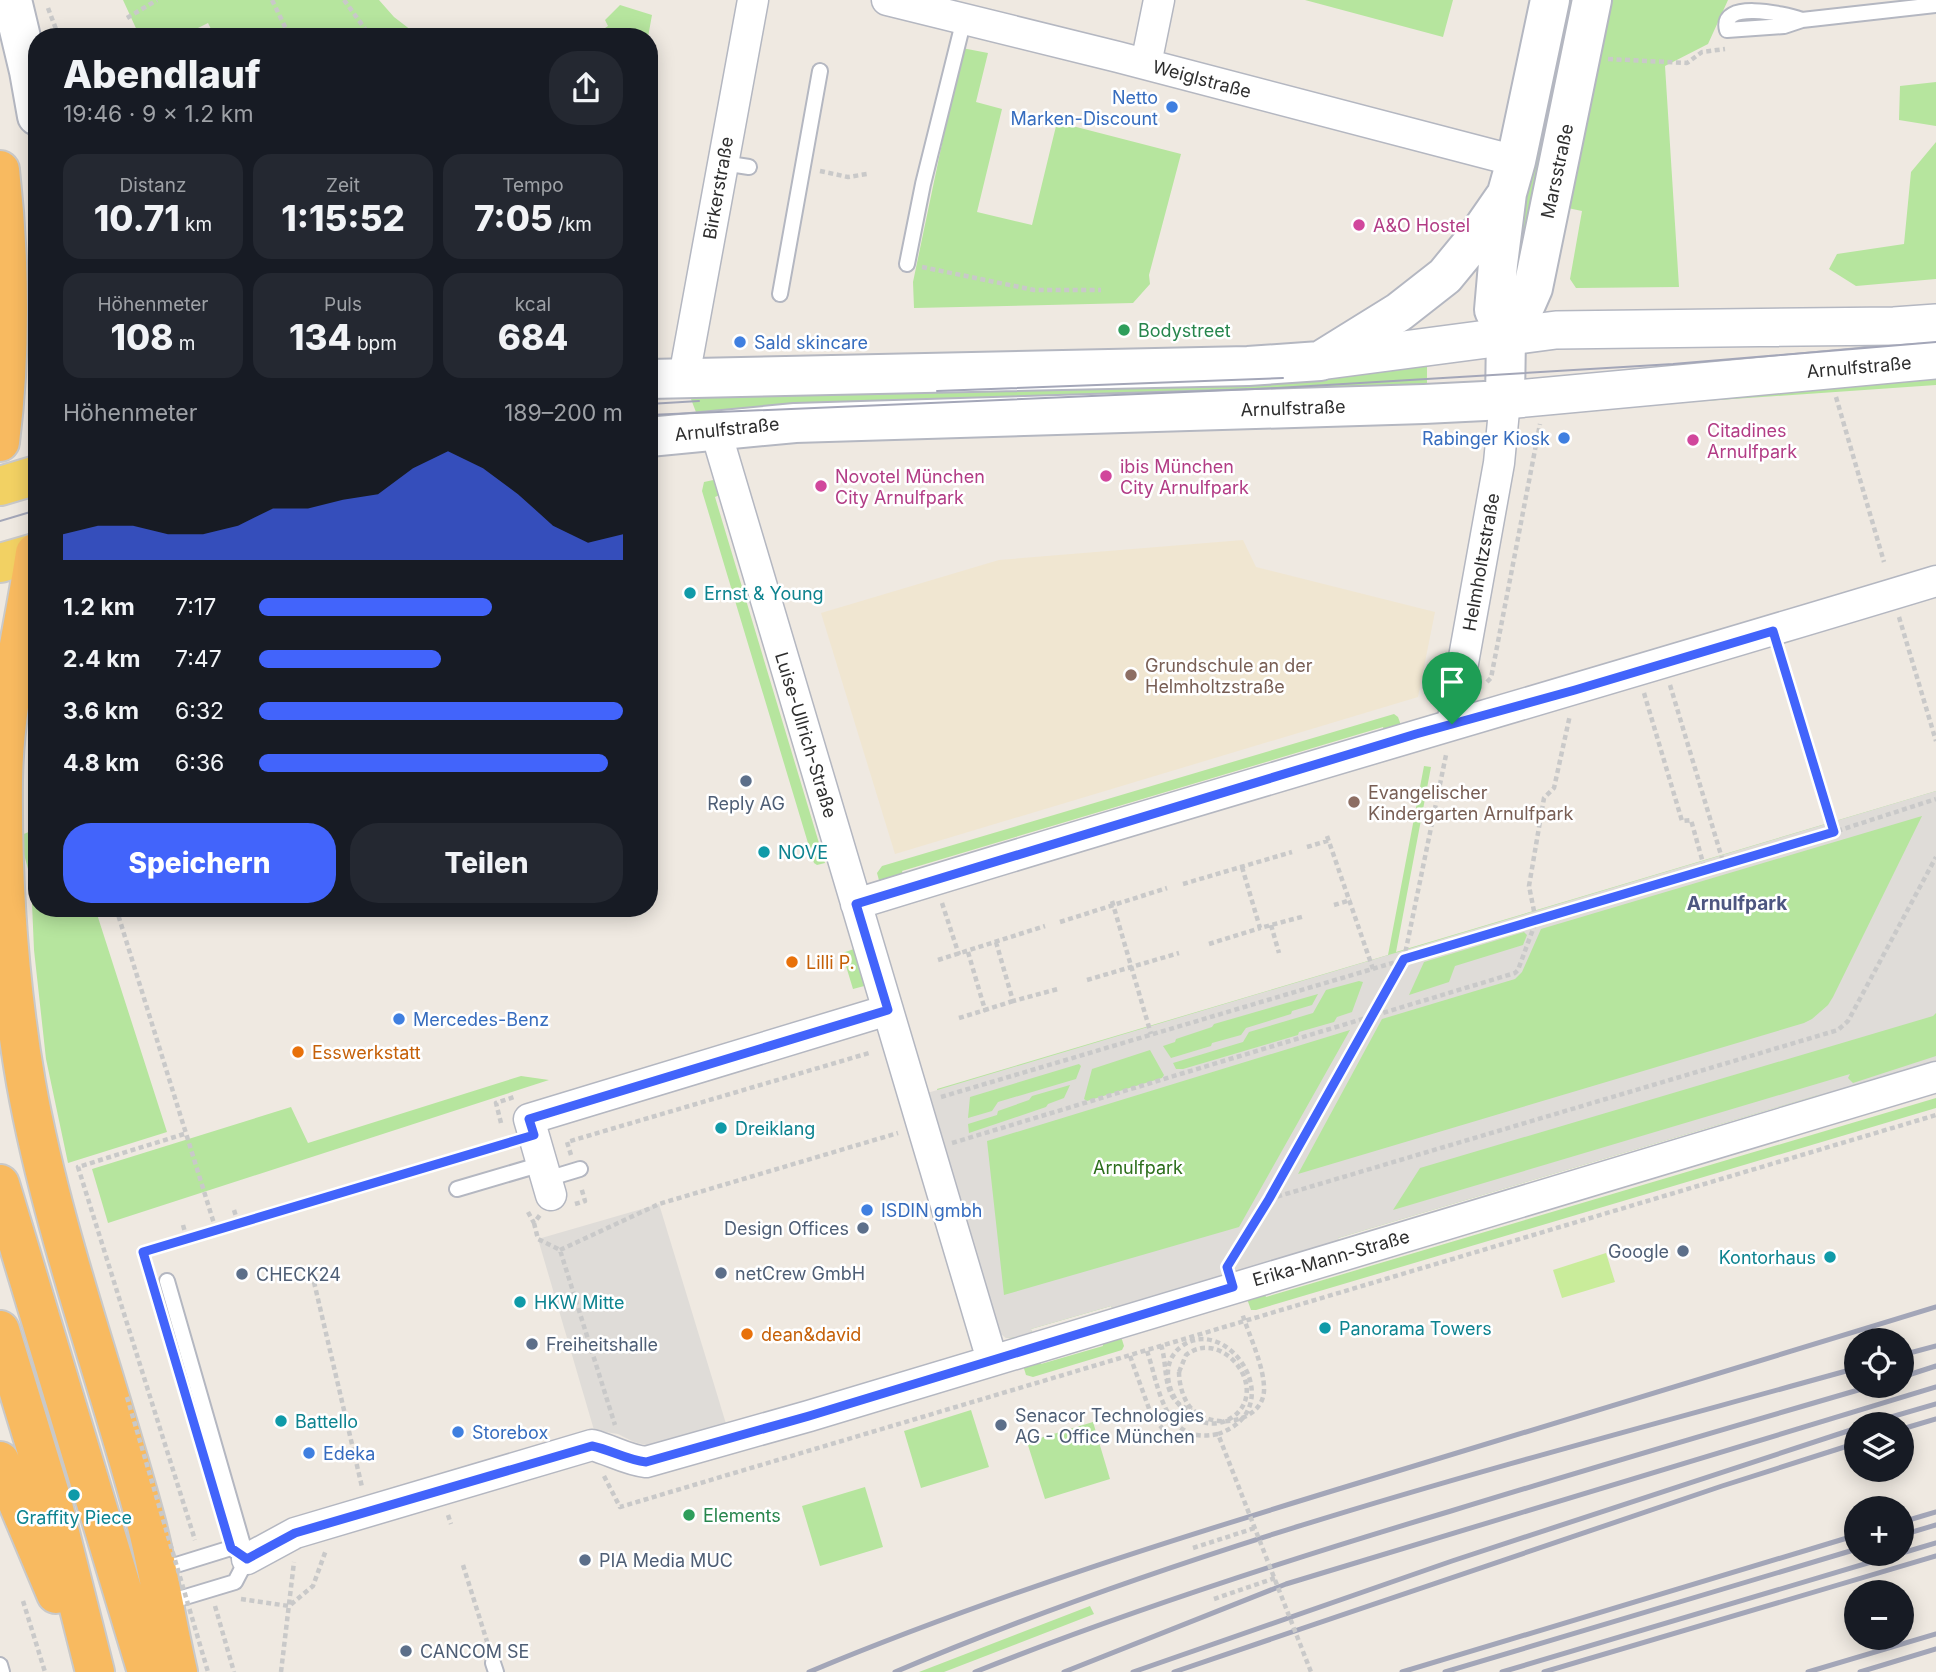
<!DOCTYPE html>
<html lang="de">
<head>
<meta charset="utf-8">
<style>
  body { margin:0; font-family:Inter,sans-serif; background:#242831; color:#f1f3f6; height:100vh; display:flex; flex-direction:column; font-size:26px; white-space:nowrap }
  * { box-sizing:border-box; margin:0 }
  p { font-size:23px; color:#9ea1a6 }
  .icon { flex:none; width:38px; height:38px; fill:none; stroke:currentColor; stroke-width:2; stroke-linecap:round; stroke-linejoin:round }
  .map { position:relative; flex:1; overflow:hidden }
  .details { position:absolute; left:28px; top:28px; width:630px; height:889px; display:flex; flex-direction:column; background:#171b24; border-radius:28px; box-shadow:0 4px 18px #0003 }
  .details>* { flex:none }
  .tools { position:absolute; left:1844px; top:1328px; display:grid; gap:14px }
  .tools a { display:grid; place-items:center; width:70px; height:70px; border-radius:50%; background:#171b24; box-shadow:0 4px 18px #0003; font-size:35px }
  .pin { position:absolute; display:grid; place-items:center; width:60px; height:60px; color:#fff; margin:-72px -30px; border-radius:50% 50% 50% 0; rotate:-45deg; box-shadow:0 0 7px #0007 }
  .pin .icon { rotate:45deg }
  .round { display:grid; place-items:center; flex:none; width:74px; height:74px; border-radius:28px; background:#242831 }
  .summary { display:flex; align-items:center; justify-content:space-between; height:119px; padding:0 35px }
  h1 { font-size:38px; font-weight:800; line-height:52px }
  .metrics { display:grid; grid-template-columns:repeat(3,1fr); gap:10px; height:119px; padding:7px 35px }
  .metrics div { display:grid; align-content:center; border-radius:18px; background:#242831; text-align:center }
  .metrics b { font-size:35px; font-weight:800 }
  .metrics small { font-size:19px; font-weight:400 }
  .metrics p { font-size:19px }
  .chart { height:196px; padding:14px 35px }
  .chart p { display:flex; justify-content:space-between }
  .chart svg { width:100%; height:126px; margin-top:7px; fill:#4264fb; opacity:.7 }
  .cta { display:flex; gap:14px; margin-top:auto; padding:14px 35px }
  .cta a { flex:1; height:80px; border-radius:28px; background:#4264fb; color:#fff; font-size:28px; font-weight:800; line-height:80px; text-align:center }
  .cta a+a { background:#242831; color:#f1f3f6 }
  ul { padding:0 35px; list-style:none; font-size:23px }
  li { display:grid; grid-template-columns:112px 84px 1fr; align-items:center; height:52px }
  li i { height:18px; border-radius:9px; background:#4264fb }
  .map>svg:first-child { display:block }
  .education { fill:#f0e6d1 }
  .green { fill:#b6e59e }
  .pitch { fill:#c9ec9a }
  .plaza { fill:#dfdcd8; fill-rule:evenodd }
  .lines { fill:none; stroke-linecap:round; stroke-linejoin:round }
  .service-casing { stroke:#b4b7c1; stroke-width:18 }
  .minor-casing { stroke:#b4b7c1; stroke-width:33 }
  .tertiary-casing { stroke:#b4b7c1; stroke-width:40 }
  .secondary-casing { stroke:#b4b7c1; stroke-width:42 }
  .primary-casing { stroke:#c9c9c9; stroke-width:42 }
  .trunk-casing { stroke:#c9c9c9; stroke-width:42 }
  .path { stroke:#c9c9c9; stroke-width:4.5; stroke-dasharray:5 3.5; stroke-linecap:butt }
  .service { stroke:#fff; stroke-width:14 }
  .minor { stroke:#fff; stroke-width:30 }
  .tertiary { stroke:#fff; stroke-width:37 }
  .secondary { stroke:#fff; stroke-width:38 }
  .primary { stroke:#f2d163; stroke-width:38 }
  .trunk { stroke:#f8ba60; stroke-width:38 }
  .tram { stroke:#a3a6b8; stroke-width:2 }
  .rail { stroke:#a3a6b8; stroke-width:5 }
  .path-bridge { stroke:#c9c9c9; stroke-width:4.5; stroke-dasharray:5 3.5; stroke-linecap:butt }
  .route-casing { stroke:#fff; stroke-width:14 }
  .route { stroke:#4264fb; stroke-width:9 }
  .shop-dot { fill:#3f7fe0; stroke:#fff; stroke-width:2.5 }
  .hotel-dot { fill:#d1479c; stroke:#fff; stroke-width:2.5 }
  .leisure-dot { fill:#2e9e5b; stroke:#fff; stroke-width:2.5 }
  .culture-dot { fill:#0f9aa8; stroke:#fff; stroke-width:2.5 }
  .education-dot { fill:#8d6e63; stroke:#fff; stroke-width:2.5 }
  .service-dot { fill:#5c6f8a; stroke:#fff; stroke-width:2.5 }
  .food-dot { fill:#e8710a; stroke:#fff; stroke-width:2.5 }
  .labels { text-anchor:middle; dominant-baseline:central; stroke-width:5; stroke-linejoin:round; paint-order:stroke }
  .street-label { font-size:18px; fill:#2e2e2e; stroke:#fff }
  .shop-label { font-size:18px; fill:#366cbe; stroke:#fff; text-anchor:start }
  .hotel-label { font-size:18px; fill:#b23c85; stroke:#fff; text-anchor:start }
  .leisure-label { font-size:18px; fill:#27864d; stroke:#fff; text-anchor:start }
  .culture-label { font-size:18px; fill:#0d838f; stroke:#fff; text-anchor:start }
  .education-label { font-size:18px; fill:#785e54; stroke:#fff; text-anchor:start }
  .service-label { font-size:18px; fill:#4e5e75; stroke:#fff; text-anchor:start }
  .food-label { font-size:18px; fill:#c56008; stroke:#fff; text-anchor:start }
  .park-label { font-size:18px; fill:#2c6e1b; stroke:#fff }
  .neighbourhood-label { font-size:19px; font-weight:bold; fill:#4d5680; stroke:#fff }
</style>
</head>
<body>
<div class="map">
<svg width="1936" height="1672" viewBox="0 0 1936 1672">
  <rect width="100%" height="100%" fill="#efe9e1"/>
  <path class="education" d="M1243 540 1256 567 1435 612 1418 697 895 854 821 613 999 560Z"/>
  <path class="green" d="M123 0H379L394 17 420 37H215L208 23 180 37H140Z
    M1305 0H1453L1443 37Z
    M1561 0H1574L1522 266 1507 293Z
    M1603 0H1728L1708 44 1665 66 1679 287 1576 288 1570 279 1582 211 1563 207Z
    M620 5 652 15 648 37H592L608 26 605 20Z
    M962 48 988 53 976 102 1002 109 977 212 1032 225 1057 122 1181 154 1149 275 1150 284 1133 303 914 308 913 282Z
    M1936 82V126L1899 120 1900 86Z
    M1936 142V279L1856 286 1829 269 1837 254 1904 244 1911 172Z
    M1427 359V393L699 420 686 386Z
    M1936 371V385L1618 407Z
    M718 479 722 494 715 497 825 863 817 865 814 863 702 491 704 482Z
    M1394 714 1398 717 1402 728 1385 734 1383 727 902 871 904 878 880 884 877 873 882 866Z
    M1424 766 1431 767 1396 952 1936 791V1067L1821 1102 1818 1095 1338 1238 1340 1244 1114 1312 1111 1306 1031 1329 1033 1337 1006 1338 937 1089 1388 955Z
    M34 787H37V908H95L167 1132 68 1163 46 1059 34 950 31 880 19 836 31 831Z
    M857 948 868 985 853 989 842 953Z
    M521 1076 549 1080 108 1223 92 1169 291 1107 308 1143Z
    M1936 1098V1108L1256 1310H1251L1246 1296 1263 1290 1266 1297Z
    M1120 1333 1124 1346 1122 1350 1033 1377 1026 1375 1022 1362 1038 1357 1041 1364 1103 1346 1101 1338Z
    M971 1410 989 1467 921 1488 904 1431Z
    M1093 1422 1110 1479 1045 1499 1027 1442Z
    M865 1487 883 1547 820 1566 802 1506Z
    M1090 1606 1094 1614 944 1672H919Z"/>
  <path class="pitch" d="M1606 1253 1615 1282 1562 1298 1553 1270Z"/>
  <path class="plaza" d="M1936 791V1013L1933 1016 1420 1168 1393 1210 1850 1074 1848 1078 1853 1083 1936 1056V1067L1821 1102 1818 1095 1338 1238 1340 1244 1114 1312 1111 1306 1031 1329 1033 1337 1006 1338 998 1332 924 1094ZM1922 816 1833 997 1828 1005 1812 1019 1804 1023 1298 1174 1382 1019 1515 979 1522 972 1541 929ZM1524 932 1527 935 1523 945 1455 966 1449 982 1409 995 1424 962ZM1359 981 1363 982 1352 1012 1337 1017 1334 1022 1299 1032 1298 1035 1183 1069H1176L1173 1063 1243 1042 1249 1032 1313 1013 1326 990ZM1318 994 1312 1005 1292 1011 1291 1014 1246 1028 1241 1035 1212 1043 1211 1046 1171 1058 1163 1046 1175 1042 1176 1039 1212 1027 1214 1024ZM1350 1030 1239 1227 1004 1295 987 1141ZM1150 1050 1164 1075 1162 1078 1087 1101 1084 1099 1092 1069ZM1079 1064 1081 1066 1076 1079 998 1102 992 1111 968 1118 970 1097ZM1070 1085 1064 1098 1048 1104 1046 1107 969 1133 968 1124 997 1115 998 1111 1029 1100 1032 1096Z
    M659 1204 727 1427 654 1447 634 1442 618 1434 594 1430 538 1239Z"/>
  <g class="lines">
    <g class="service-casing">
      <path id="service" d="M1802 20C1782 13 1719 0 1727 30L1784 26 1802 20 1936 5
        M723 163 749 167
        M907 264 923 184 964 19
        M780 294 820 71
        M547 1179 580 1169
        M457 1189 542 1164
        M167 1281 247 1559 235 1582 182 1598
        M173 1566 231 1548 247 1559
        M493 1663 496 1672
        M0 1665 2 1672"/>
    </g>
    <g class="minor-casing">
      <path id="minor" d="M887 0 1118 57 1516 161
        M1146 64 1159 0
        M684 377 753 0
        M716 432 992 1360
        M1452 724 1499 463 1505 400
        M856 904C1215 793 1576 690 1936 581
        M551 1195 529 1119 888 1010
        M247 1559 295 1533 592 1445C611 1450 627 1460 646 1462L809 1416 1936 1077"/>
    </g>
    <g class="tertiary-casing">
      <path id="tertiary" d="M1320 361 1556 330 1894 326 1936 323
        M1505 400 1936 360"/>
    </g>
    <g class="secondary-casing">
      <path id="secondary" d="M12 0 29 71 37 116
        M1506 335 1526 304 1533 288 1592 0
        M649 379 1248 366 1320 361 1399 312 1445 276 1477 237 1504 198
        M649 437 795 423 1424 404 1505 400 1506 335 1494 310 1498 264 1507 193 1516 161 1550 0"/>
    </g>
    <g class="primary-casing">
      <path id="primary" d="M0 486 37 475
        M0 563 35 553"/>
    </g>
    <g class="trunk-casing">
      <path id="trunk" d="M0 170C10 259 11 353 0 442
        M35 553C24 628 4 704 3 780 2 881 9 984 26 1083 53 1234 108 1379 147 1526 159 1574 167 1624 178 1672
        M0 1184 147 1672
        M0 1330 52 1501 95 1672
        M0 1461 56 1594"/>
    </g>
    <path class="path" d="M272 0 290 37
      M344 0 371 37
      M48 8 59 37
      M127 18 157 0
      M1608 59 1687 63 1702 52 1725 49
      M820 171 848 177 867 174
      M922 267 1034 290H1101
      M1836 397 1884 562
      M1899 617 1936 741
      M1780 655 1834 832
      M1487 682 1491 678 1540 424
      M1670 685 1724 865
      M1644 693 1682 821 1691 820 1705 870
      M1327 836 1373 969
      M1307 847 1330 840
      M1242 867 1260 928 1305 916
      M1183 884 1292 852
      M1112 901 1151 1034
      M942 903 959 955
      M1334 905 1351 900
      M116 908 216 1230
      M1060 922 1167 888
      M1271 925 1279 953
      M996 942 1013 1001 1058 989
      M1209 944 1260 928
      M968 952 985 1010 1013 1001
      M938 960 1045 926
      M1087 980 1179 953
      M959 1018 985 1010
      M941 1097 1834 832 1936 799
      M501 1123 496 1103 514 1097
      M184 1134 78 1167 195 1540
      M952 1143 1515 973 1518 970 1536 921 1529 886 1544 798 1554 788 1570 715
      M571 1155 567 1142 869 1053
      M1269 1199 1838 1030 1848 1021 1936 857
      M575 1204 585 1201 581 1187
      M234 1210 238 1223
      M528 1212 534 1223 540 1215
      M534 1223 538 1239 560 1250 615 1425
      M183 1225 187 1239
      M560 1250 659 1204 898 1133
      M1230 1262 1269 1199 1404 959 1446 755
      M150 1276 143 1252 510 1143
      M314 1282 362 1487
      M1161 1345C1169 1369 1160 1402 1192 1410
      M1147 1351C1159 1385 1163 1446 1218 1434
      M1130 1356 1151 1414 1165 1432 1190 1442 1193 1433
      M1179 1372C1179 1385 1184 1403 1194 1411 1215 1430 1262 1422 1264 1391 1265 1368 1249 1335 1242 1313
      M604 1476 620 1507 1936 1115
      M448 1515 451 1524
      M1193 1548 1255 1528
      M463 1565 489 1648
      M241 1599 289 1606 313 1586 326 1550
      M1214 1599 1275 1578
      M23 1601 45 1672
      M215 1606 234 1672
      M281 1672 294 1562"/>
    <use href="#service" class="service"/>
    <use href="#minor" class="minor"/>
    <use href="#tertiary" class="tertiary"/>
    <use href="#secondary" class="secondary"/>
    <use href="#primary" class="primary"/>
    <use href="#trunk" class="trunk"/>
    <path class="tram" d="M937 391 1283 378
      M649 404 699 401
      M649 415 1277 388 1673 364 1936 342
      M0 521 37 510"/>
    <path class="rail" d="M1902 1355 1936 1346
      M1902 1377 1936 1366
      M1867 1424 1936 1404
      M1902 1429 1936 1419
      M1902 1522 1936 1512
      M1902 1535 1936 1525
      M1902 1553 1936 1543
      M809 1672C994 1595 1187 1535 1378 1477 1564 1420 1750 1363 1936 1307
      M895 1672C1205 1540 1533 1458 1857 1368
      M975 1672C1131 1610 1290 1559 1451 1511 1591 1468 1731 1427 1872 1386
      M1064 1672 1286 1584 1936 1387
      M1133 1672 1452 1561 1857 1428
      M1174 1672 1722 1486 1857 1443
      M1402 1672 1857 1535
      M1445 1672 1857 1549
      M1502 1672 1898 1554
      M1544 1672 1936 1556
      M1808 1672 1936 1634
      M1860 1672 1936 1649"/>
    <path class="path-bridge" d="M1179 1372 1186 1355C1222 1327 1270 1388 1234 1416 1193 1447 1143 1374 1182 1346 1228 1313 1292 1408 1218 1434L1311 1672
      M127 1397 208 1672"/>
  </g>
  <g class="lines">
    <g class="route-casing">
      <path id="route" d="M1773 631 1834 832 1404 959 1269 1199 1227 1267 1233 1287 809 1416 646 1462C627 1460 611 1450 592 1446L295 1533 247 1559 231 1548 143 1252 534 1135 529 1119 888 1010 856 904 1416 734 1575 690Z"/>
    </g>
    <use href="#route" class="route"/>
  </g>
  <g class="shop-dot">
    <circle cx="1172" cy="107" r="7"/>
    <circle cx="740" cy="342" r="7"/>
    <circle cx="1564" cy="438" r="7"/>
    <circle cx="399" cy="1019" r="7"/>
    <circle cx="867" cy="1210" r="7"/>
    <circle cx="458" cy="1432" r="7"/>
    <circle cx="309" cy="1453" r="7"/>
  </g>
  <g class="hotel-dot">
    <circle cx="1359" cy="225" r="7"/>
    <circle cx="1693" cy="440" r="7"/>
    <circle cx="1106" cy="476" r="7"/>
    <circle cx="821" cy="486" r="7"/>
  </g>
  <g class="leisure-dot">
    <circle cx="1124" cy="330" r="7"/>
    <circle cx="689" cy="1515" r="7"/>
  </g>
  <g class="culture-dot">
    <circle cx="690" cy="593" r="7"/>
    <circle cx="764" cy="852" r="7"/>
    <circle cx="721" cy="1128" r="7"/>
    <circle cx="1830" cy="1257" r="7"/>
    <circle cx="520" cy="1302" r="7"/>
    <circle cx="1325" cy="1328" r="7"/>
    <circle cx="281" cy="1421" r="7"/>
    <circle cx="74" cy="1495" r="7"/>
  </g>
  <g class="education-dot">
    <circle cx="1131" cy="675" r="7"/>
    <circle cx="1354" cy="802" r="7"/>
  </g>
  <g class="service-dot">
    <circle cx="746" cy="781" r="7"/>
    <circle cx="863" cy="1228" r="7"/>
    <circle cx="1683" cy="1251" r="7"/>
    <circle cx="721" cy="1273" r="7"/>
    <circle cx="242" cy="1274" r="7"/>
    <circle cx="532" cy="1344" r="7"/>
    <circle cx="1001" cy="1425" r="7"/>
    <circle cx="585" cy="1560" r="7"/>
    <circle cx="406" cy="1651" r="7"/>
  </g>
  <g class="food-dot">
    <circle cx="792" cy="962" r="7"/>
    <circle cx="298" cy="1052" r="7"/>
    <circle cx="747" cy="1334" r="7"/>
  </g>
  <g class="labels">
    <g class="street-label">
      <text transform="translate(1202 79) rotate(15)">Weiglstraße</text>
      <text transform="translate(1557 171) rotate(-78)">Marsstraße</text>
      <text transform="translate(718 188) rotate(-80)">Birkerstraße</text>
      <text transform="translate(1859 367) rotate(-5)">Arnulfstraße</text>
      <text transform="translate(1293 408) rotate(-2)">Arnulfstraße</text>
      <text transform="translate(727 429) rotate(-6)">Arnulfstraße</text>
      <text transform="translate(1481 562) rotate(-80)">Helmholtzstraße</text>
      <text transform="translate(806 735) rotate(73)">Luise-Ullrich-Straße</text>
      <text transform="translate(1331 1258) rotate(-16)">Erika-Mann-Straße</text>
    </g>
    <g class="shop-label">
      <text x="1158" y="97" text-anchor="end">Netto<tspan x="1158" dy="21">Marken-Discount</tspan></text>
      <text x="754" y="342">Sald skincare</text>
      <text x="1550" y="438" text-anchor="end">Rabinger Kiosk</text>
      <text x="413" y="1019">Mercedes-Benz</text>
      <text x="881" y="1210">ISDIN gmbh</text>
      <text x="472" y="1432">Storebox</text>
      <text x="323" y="1453">Edeka</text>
    </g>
    <g class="hotel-label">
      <text x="1373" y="225">A&amp;O Hostel</text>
      <text x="1707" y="430">Citadines<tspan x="1707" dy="21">Arnulfpark</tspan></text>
      <text x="1120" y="466">ibis München<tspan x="1120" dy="21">City Arnulfpark</tspan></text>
      <text x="835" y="476">Novotel München<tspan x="835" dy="21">City Arnulfpark</tspan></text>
    </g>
    <g class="leisure-label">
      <text x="1138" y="330">Bodystreet</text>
      <text x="703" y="1515">Elements</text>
    </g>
    <g class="culture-label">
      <text x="704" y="593">Ernst &amp; Young</text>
      <text x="778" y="852">NOVE</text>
      <text x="735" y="1128">Dreiklang</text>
      <text x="1816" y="1257" text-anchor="end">Kontorhaus</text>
      <text x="534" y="1302">HKW Mitte</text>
      <text x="1339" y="1328">Panorama Towers</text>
      <text x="295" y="1421">Battello</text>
      <text x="74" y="1517" text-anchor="middle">Graffity Piece</text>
    </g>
    <g class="education-label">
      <text x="1145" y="665">Grundschule an der<tspan x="1145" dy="21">Helmholtzstraße</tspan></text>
      <text x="1368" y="792">Evangelischer<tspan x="1368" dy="21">Kindergarten Arnulfpark</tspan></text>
    </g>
    <g class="service-label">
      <text x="746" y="803" text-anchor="middle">Reply AG</text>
      <text x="849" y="1228" text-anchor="end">Design Offices</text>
      <text x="1669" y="1251" text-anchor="end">Google</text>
      <text x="735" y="1273">netCrew GmbH</text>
      <text x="256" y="1274">CHECK24</text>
      <text x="546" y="1344">Freiheitshalle</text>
      <text x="1015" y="1415">Senacor Technologies<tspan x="1015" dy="21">AG - Office München</tspan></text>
      <text x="599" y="1560">PIA Media MUC</text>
      <text x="420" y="1651">CANCOM SE</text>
    </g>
    <g class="food-label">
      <text x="806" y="962">Lilli P.</text>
      <text x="312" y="1052">Esswerkstatt</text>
      <text x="761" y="1334">dean&amp;david</text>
    </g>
    <g class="park-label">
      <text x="1138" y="1167">Arnulfpark</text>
    </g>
    <g class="neighbourhood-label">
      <text x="1737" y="903">Arnulfpark</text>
    </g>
  </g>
</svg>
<div class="tools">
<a><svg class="icon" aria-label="locate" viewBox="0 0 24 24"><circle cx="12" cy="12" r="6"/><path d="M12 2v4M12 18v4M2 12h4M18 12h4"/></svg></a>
<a><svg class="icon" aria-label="layers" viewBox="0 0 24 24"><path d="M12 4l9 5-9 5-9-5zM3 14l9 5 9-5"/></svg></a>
<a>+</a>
<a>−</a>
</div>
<div class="pin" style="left:1452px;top:724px;background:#1e9e55"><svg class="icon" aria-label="arrive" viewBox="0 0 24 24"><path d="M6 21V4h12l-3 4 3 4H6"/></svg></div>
<section class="details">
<div class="summary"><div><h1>Abendlauf</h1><p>19:46 · 9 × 1.2 km</p></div><a class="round"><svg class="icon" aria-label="share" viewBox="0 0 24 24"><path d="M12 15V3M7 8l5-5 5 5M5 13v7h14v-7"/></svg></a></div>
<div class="metrics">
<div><p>Distanz</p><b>10.71<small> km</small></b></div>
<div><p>Zeit</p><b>1:15:52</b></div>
<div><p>Tempo</p><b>7:05<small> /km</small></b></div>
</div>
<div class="metrics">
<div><p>Höhenmeter</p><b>108<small> m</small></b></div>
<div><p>Puls</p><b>134<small> bpm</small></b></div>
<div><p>kcal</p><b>684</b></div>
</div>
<div class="chart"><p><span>Höhenmeter</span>189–200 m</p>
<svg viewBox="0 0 160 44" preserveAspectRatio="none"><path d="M0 44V35L10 32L20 32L30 35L40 35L50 32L60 26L70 26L80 23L90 21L100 12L110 6L120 12L130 21L140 32L150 38L160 35V44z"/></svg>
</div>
<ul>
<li><b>1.2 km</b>7:17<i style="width:64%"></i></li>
<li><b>2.4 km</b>7:47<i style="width:50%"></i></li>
<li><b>3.6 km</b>6:32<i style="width:100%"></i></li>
<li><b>4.8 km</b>6:36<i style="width:96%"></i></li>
</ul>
<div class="cta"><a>Speichern</a><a>Teilen</a></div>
</section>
</div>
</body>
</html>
